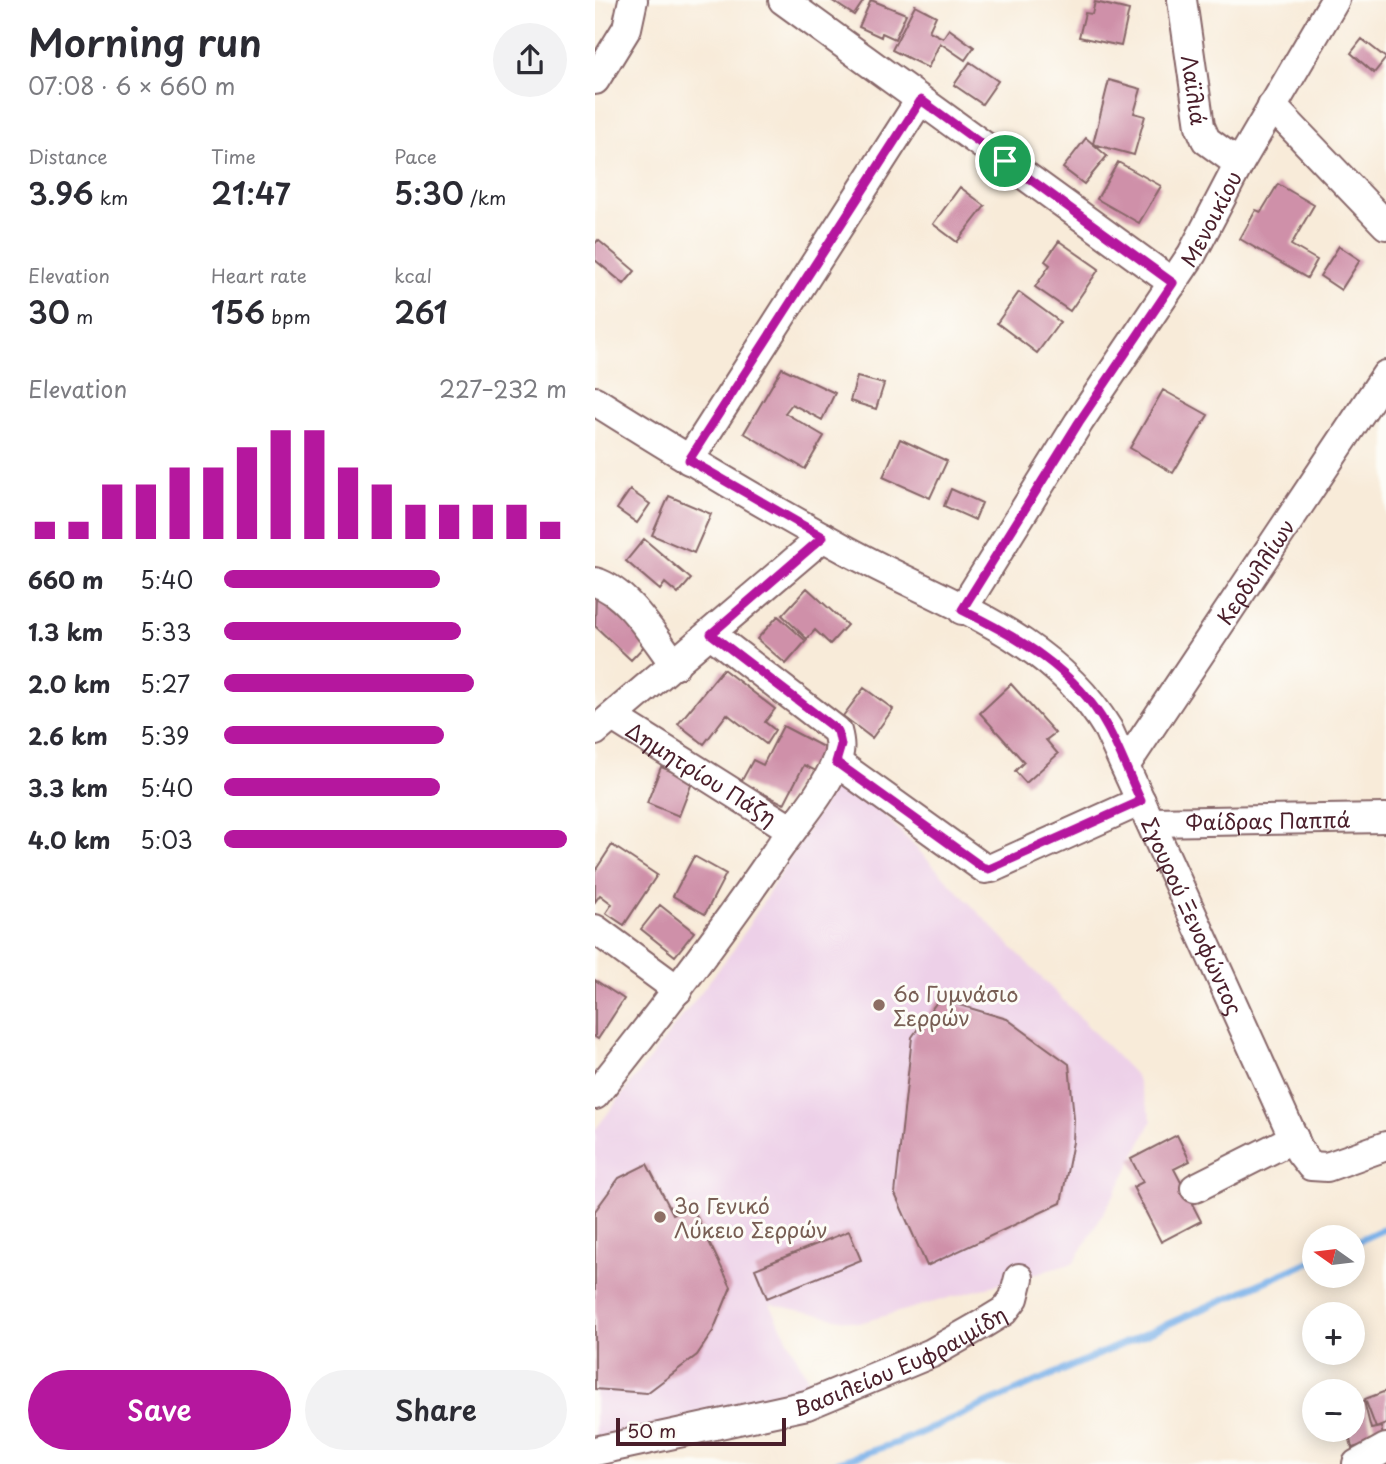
<!DOCTYPE html>
<html lang="en">
<head>
<meta charset="utf-8">
<style>
  body { margin:0; font-family:"Playpen Sans",sans-serif; background:#f2f2f3; color:#2b2b33; height:100vh; display:flex; flex-direction:column; font-size:26px; white-space:nowrap }
  * { box-sizing:border-box; margin:0 }
  p { font-size:23px; color:#7c7c81 }
  .icon { flex:none; width:38px; height:38px; fill:none; stroke:currentColor; stroke-width:2; stroke-linecap:round; stroke-linejoin:round }
  .map { position:relative; flex:1; overflow:hidden }
  .sheet { display:flex; flex-direction:column; background:#fff; width:595px }
  .sheet>* { flex:none }
  .needle { width:46px; rotate:284deg }
  .controls { position:absolute; left:707px; top:1225px; display:grid; gap:14px }
  .controls a { display:grid; place-items:center; width:63px; height:63px; border-radius:50%; background:#fff; box-shadow:0 4px 18px #0003; font-size:35px }
  .scale { position:absolute; left:21px; bottom:18px; width:170px; box-sizing:border-box; padding-left:7px; border:4px solid #4a1f2b; border-top:0; font-size:19px; line-height:24px; white-space:nowrap; color:#4a1f2b; -webkit-text-stroke:5px #fdfcf7; paint-order:stroke }
  .pin { position:absolute; display:grid; place-items:center; width:60px; height:60px; color:#fff; margin:-30px; border:4px solid #fff; border-radius:50%; box-shadow:0 2px 7px #0007 }
  .round { display:grid; place-items:center; flex:none; width:74px; height:74px; border-radius:37px; background:#f2f2f3 }
  .overview { display:flex; align-items:center; justify-content:space-between; height:119px; padding:0 28px }
  h1 { font-size:38px; font-weight:600; line-height:52px }
  .stats { display:grid; grid-template-columns:repeat(3,1fr); gap:10px; height:119px; padding:7px 28px }
  .stats div { display:grid; align-content:center }
  .stats b { font-size:30px; font-weight:600 }
  .stats small { font-size:19px; font-weight:400 }
  .stats p { font-size:19px }
  .chart { height:196px; padding:14px 28px }
  .chart p { display:flex; justify-content:space-between }
  .chart svg { width:100%; height:126px; margin-top:7px; stroke:#b5179e; stroke-width:6 }
  .action { display:flex; gap:14px; margin-top:auto; padding:14px 28px }
  .action a { flex:1; height:80px; border-radius:42px; background:#b5179e; color:#fff; font-size:28px; font-weight:600; line-height:80px; text-align:center }
  .action a+a { background:#f2f2f3; color:#2b2b33 }
  ul { padding:0 28px; list-style:none; font-size:23px }
  li { display:grid; grid-template-columns:112px 84px 1fr; align-items:center; height:52px }
  li i { height:18px; border-radius:9px; background:#b5179e }
  main { display:flex; flex:1; min-height:0 }
  .map>svg:first-child { display:block }
  .built { fill:#edd0e8 }
  .lines { fill:none; stroke-linecap:round; stroke-linejoin:round }
  .stream { stroke:#7ab1e9; stroke-width:7 }
  .building { fill:#cf90a9 }
  .minor-casing { stroke:#876668; stroke-width:32 }
  .minor { stroke:#fff; stroke-width:28 }
  .route-casing { stroke:#fff; stroke-width:14 }
  .route { stroke:#b5179e; stroke-width:9 }
  .education-dot { fill:#8d6e63; stroke:#fdfcf7; stroke-width:2.5 }
  .labels { text-anchor:middle; dominant-baseline:central; stroke-width:6; stroke-linejoin:round; paint-order:stroke }
  .street-label { font-size:21px; fill:#4a1f2b; stroke:#fdfcf7 }
  .education-label { font-size:21px; fill:#785e54; stroke:#fdfcf7; text-anchor:start }
</style>
</head>
<body>
<main>
<section class="sheet">
<div class="overview"><div><h1>Morning run</h1><p>07:08 · 6 × 660 m</p></div><a class="round"><svg class="icon" aria-label="share" viewBox="0 0 24 24"><path d="M12 15V3M7 8l5-5 5 5M5 13v7h14v-7"/></svg></a></div>
<div class="stats">
<div><p>Distance</p><b>3.96<small> km</small></b></div>
<div><p>Time</p><b>21:47</b></div>
<div><p>Pace</p><b>5:30<small> /km</small></b></div>
</div>
<div class="stats">
<div><p>Elevation</p><b>30<small> m</small></b></div>
<div><p>Heart rate</p><b>156<small> bpm</small></b></div>
<div><p>kcal</p><b>261</b></div>
</div>
<div class="chart"><p><span>Elevation</span>227–232 m</p>
<svg viewBox="0 0 160 44" preserveAspectRatio="none"><path d="M5 44V38M15 44V38M25 44V25M35 44V25M45 44V19M55 44V19M65 44V12M75 44V6M85 44V6M95 44V19M105 44V25M115 44V32M125 44V32M135 44V32M145 44V32M155 44V38"/></svg>
</div>
<ul>
<li><b>660 m</b>5:40<i style="width:63%"></i></li>
<li><b>1.3 km</b>5:33<i style="width:69%"></i></li>
<li><b>2.0 km</b>5:27<i style="width:73%"></i></li>
<li><b>2.6 km</b>5:39<i style="width:64%"></i></li>
<li><b>3.3 km</b>5:40<i style="width:63%"></i></li>
<li><b>4.0 km</b>5:03<i style="width:100%"></i></li>
</ul>
<div class="action"><a>Save</a><a>Share</a></div>
</section>
<div class="map">
<svg width="791" height="1464" viewBox="0 0 791 1464">
  <rect width="100%" height="100%" fill="#fdfcf7"/>
  <filter id="ink" filterUnits="userSpaceOnUse"><feTurbulence type="fractalNoise" baseFrequency=".0143" numOctaves="2"/><feDisplacementMap in="SourceGraphic" scale="14" xChannelSelector="R" yChannelSelector="G"/><feConvolveMatrix kernelMatrix="1 2 1 2 8 2 1 2 1" color-interpolation-filters="sRGB"/></filter>
  <filter id="wash" filterUnits="userSpaceOnUse"><feTurbulence type="fractalNoise" baseFrequency=".00686" numOctaves="4" result="noise"/><feDisplacementMap in="SourceGraphic" scale="28" xChannelSelector="R" yChannelSelector="G"/><feGaussianBlur stdDeviation="1.57" result="paint"/><feColorMatrix in="noise" values="0 0 0 0 0 0 0 0 0 0 0 0 0 0 0 0 0 1.4 0 .05"/><feComposite in="paint" operator="in"/></filter>
  <g filter="url(#wash)">
    <rect width="100%" height="100%" fill="#f8ebd9"/>
    <path class="built" d="M248 772 541 1076 557 1121 526 1183 479 1263 264 1323 175 1304 218 1389 208 1397 0 1439V1130L139 949Z"/>
    <g class="lines">
      <path class="stream" d="M758 1243 791 1228
        M238 1464 304 1442 719 1260"/>
    </g>
    <g id="blocks">
      <path class="building" d="M236 0H269L259 15Z
        M276 0 311 14 300 39 287 33 286 37 264 27Z
        M500 2 534 10 526 46 484 37 490 13 497 14Z
        M320 5 341 16 334 31 348 38 354 29 379 47 370 60 345 43 333 68 297 50Z
        M767 39 791 58 779 73 756 53Z
        M375 62 403 81 387 104 359 85Z
        M514 80 546 89 539 113 550 116 539 155 498 144 512 156 489 184 468 168 491 138 498 144Z
        M523 162 566 186 544 223 502 199Z
        M683 184 719 205 696 245 722 260 712 278 645 239 661 210 666 212Z
        M365 187 390 206 362 242 338 224Z
        M3 240 40 271 29 284 0 260V244Z
        M464 241 504 269 475 311 440 287 455 265 450 261Z
        M744 246 765 260 746 290 725 276Z
        M424 292 465 322 442 353 402 323Z
        M187 368 240 393 227 420 197 404 190 413 229 436 210 469 149 433Z
        M262 377 289 384 281 409 255 401Z
        M568 390 613 415 578 473 535 448Z
        M305 439 352 461 335 498 288 477Z
        M356 489 387 503 380 520 349 506Z
        M35 490 55 504 42 523 22 509Z
        M74 496 116 514 99 553 57 535Z
        M49 539 96 579 83 594 70 583 65 590 31 561Z
        M212 588 252 625 235 644 220 630 212 639 187 615Z
        M1 595 53 642 36 660 0 626Z
        M183 616 211 641 191 664 162 639Z
        M128 669 180 709 170 722 180 730 171 744 132 714 109 744 83 724Z
        M416 684 460 733 451 740 463 754 431 783 420 771 429 762 385 713Z
        M269 688 298 709 277 738 248 716Z
        M188 726 232 749 221 771 209 765 189 804 146 782 158 760 168 765Z
        M66 767 98 780 84 816 52 803Z
        M17 845 62 875 29 925 11 913 17 904 5 895 0 902V871Z
        M99 856 131 874 110 914 78 896Z
        M65 905 99 932 80 956 46 929Z
        M0 980 29 999 3 1039 0 1037Z
        M344 999 412 1019 474 1064 479 1119 478 1142 466 1203 332 1266 300 1194 317 1037Z
        M582 1135 595 1161 579 1169 606 1221 566 1242 538 1187 548 1182 536 1159Z
        M52 1164 78 1214 97 1207 136 1287 118 1331 102 1355 52 1393 0 1389V1211L24 1178Z
        M254 1231 266 1260 172 1298 160 1269Z
        M791 1391V1424L781 1428 770 1399Z
        M769 1401 776 1429 786 1427 789 1440 757 1448 753 1430H758V1404Z"/>
    </g>
  </g>
  <g filter="url(#ink)">
    <use href="#blocks" fill-opacity="0" stroke="#876668" stroke-width="2"/>
    <g class="lines">
      <g class="minor-casing">
        <g id="minor">
          <path d="M188 0 578 283"/>
          <path id="s1" d="M587 0 605 126 611 140 644 164"/>
          <path d="M0 80 32 28 38 0"/>
          <path d="M677 106 791 225"/>
          <path id="s2" d="M0 401C81 452 162 501 246 547 340 600 455 632 513 729L705 1152 716 1166 732 1167 791 1146"/>
          <path d="M94 460 325 100"/>
          <path d="M0 582C34 592 59 638 80 665"/>
          <path id="s3" d="M367 610 484 422 597 254 644 164 740 0"/>
          <path id="s4" d="M18 717 197 830"/>
          <path d="M0 731 228 537"/>
          <path d="M241 762 390 869 397 868 546 801"/>
          <path id="s5" d="M530 766 791 375"/>
          <path id="s6" d="M556 822 791 818"/>
          <path d="M0 929 83 990"/>
          <path d="M0 1095C63 1016 125 935 182 851 202 822 228 794 241 762 246 751 245 742 242 731L116 634"/>
          <path d="M600 1188 699 1138"/>
          <path id="s7" d="M0 1451 212 1405 337 1353 386 1325 409 1311 419 1298 424 1278"/>
          <path d="M762 1464 791 1448"/>
        </g>
      </g>
      <use href="#minor" class="minor"/>
    </g>
  </g>
  <g class="lines" filter="url(#ink)">
    <g class="route-casing">
      <path id="route" d="M326 100 578 283 484 422 367 610C424 638 480 669 512 727 525 750 534 776 546 801L394 869 387 867 241 762 246 745 243 731 116 634 228 537 94 460Z"/>
    </g>
    <use href="#route" class="route"/>
  </g>
  <g class="education-dot">
    <circle cx="284" cy="1005" r="7"/>
    <circle cx="65" cy="1217" r="7"/>
  </g>
  <g class="labels">
    <g class="street-label">
      <text stroke="none"><textPath href="#s1" startOffset="91">Λαϊλιά</textPath></text>
      <text stroke="none"><textPath href="#s3" startOffset="464">Μενοικίου</textPath></text>
      <text stroke="none"><textPath href="#s5" startOffset="234">Κερδυλλίων</textPath></text>
      <text stroke="none"><textPath href="#s4" startOffset="105">Δημητρίου Πάζη</textPath></text>
      <text stroke="none"><textPath href="#s6" startOffset="117">Φαίδρας Παππά</textPath></text>
      <text stroke="none"><textPath href="#s2" startOffset="819">Σγουρού Ξενοφώντος</textPath></text>
      <text stroke="none"><textPath href="#s7" startOffset="320">Βασιλείου Ευφραιμίδη</textPath></text>
    </g>
    <g class="education-label">
      <text x="298" y="993">6ο Γυμνάσιο<tspan x="298" dy="24">Σερρών</tspan></text>
      <text x="79" y="1205">3ο Γενικό<tspan x="79" dy="24">Λύκειο Σερρών</tspan></text>
    </g>
  </g>
</svg>
<div class="controls">
<a><svg class="needle" viewBox="-14 -14 28 28"><path d="M0-13l5 13h-10z" fill="#e53935"/><path d="M0 13l5-13h-10z" fill="#7c7c81"/></svg></a>
<a>+</a>
<a>−</a>
</div>
<div class="scale">50 m</div>
<div class="pin" style="left:410px;top:161px;background:#1e9e55"><svg class="icon" aria-label="arrive" viewBox="0 0 24 24"><path d="M6 21V4h12l-3 4 3 4H6"/></svg></div>
</div>
</main>
</body>
</html>
